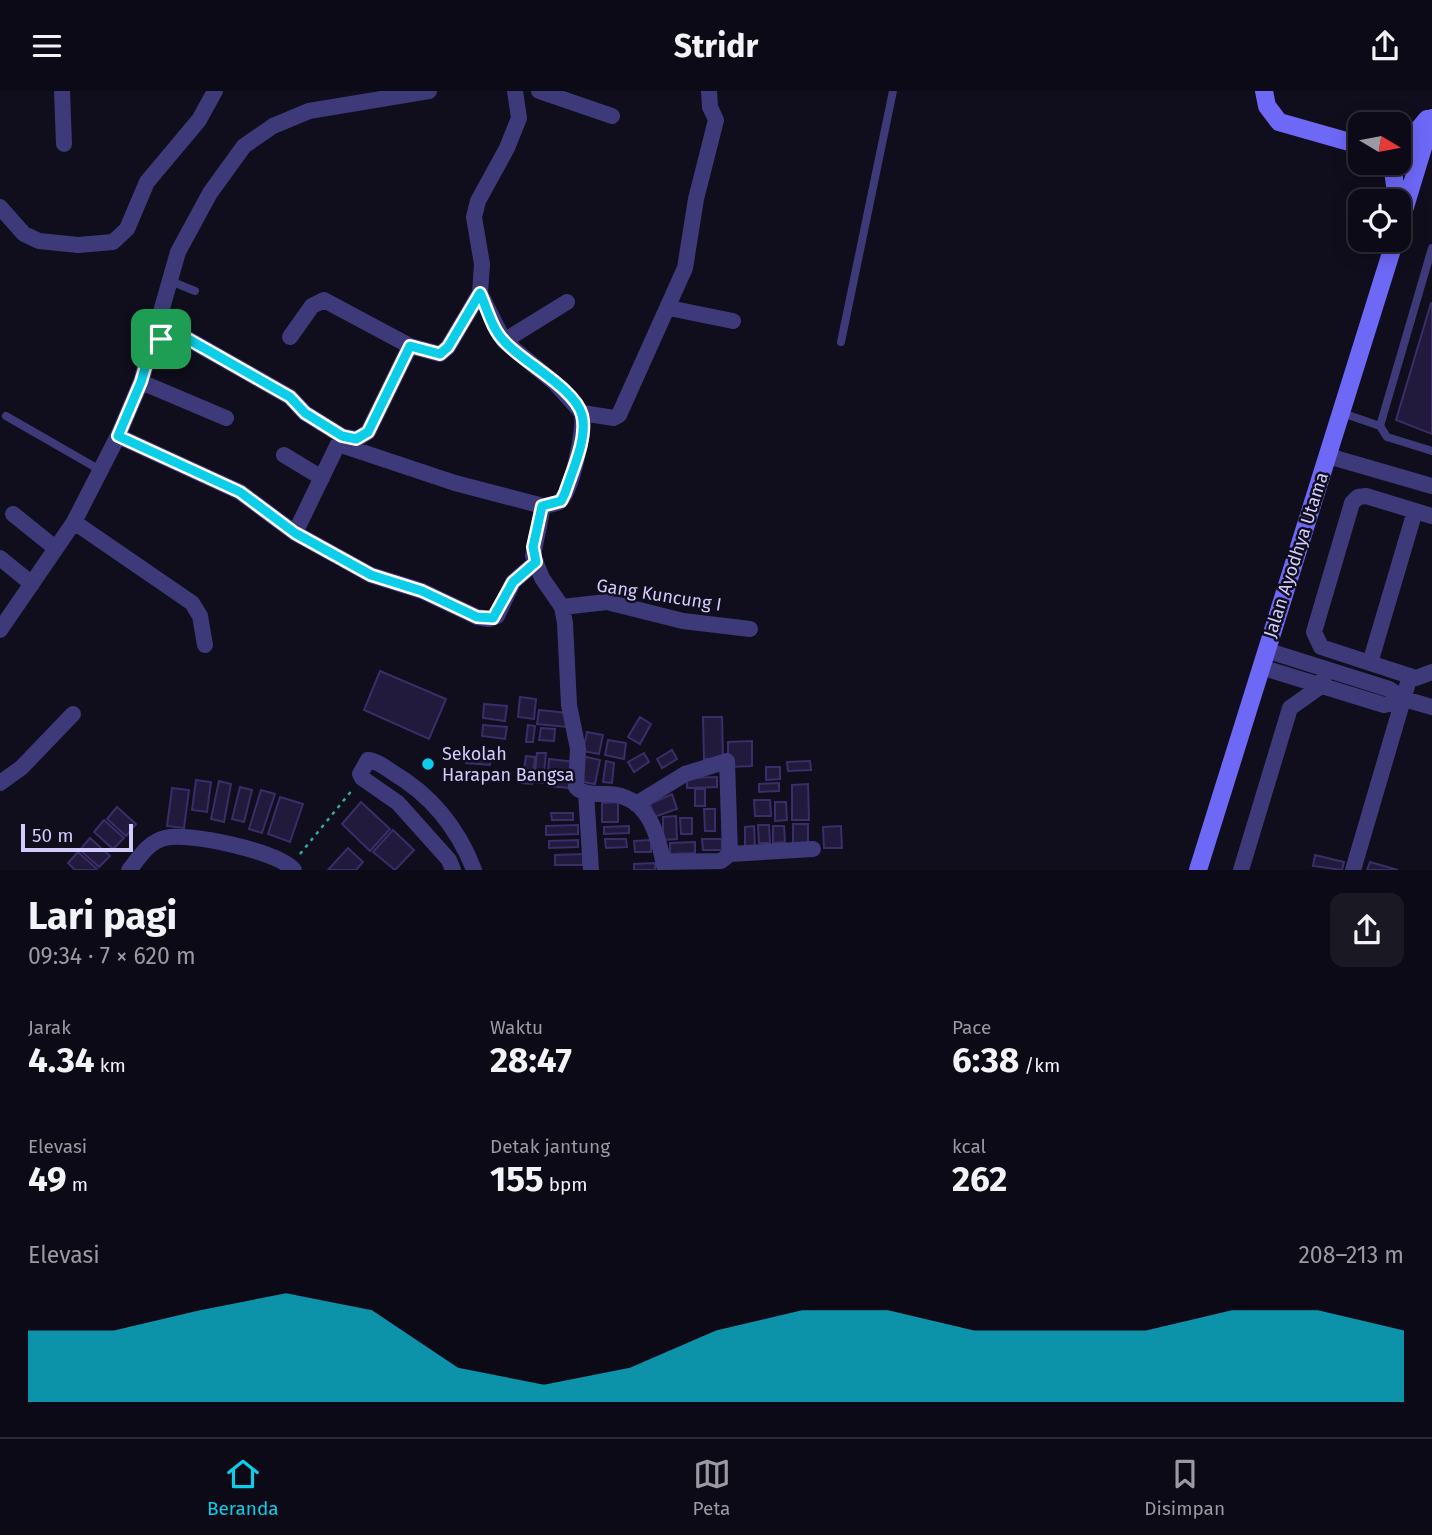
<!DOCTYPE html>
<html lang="id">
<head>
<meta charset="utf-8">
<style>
  body { margin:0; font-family:"Fira Sans",sans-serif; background:#1a1823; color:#f1f3f6; height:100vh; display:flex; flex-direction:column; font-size:26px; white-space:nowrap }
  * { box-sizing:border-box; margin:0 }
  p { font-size:23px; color:#9a9aa1 }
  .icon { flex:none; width:38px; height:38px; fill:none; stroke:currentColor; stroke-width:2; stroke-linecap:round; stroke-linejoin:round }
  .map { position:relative; height:779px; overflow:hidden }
  .sheet { display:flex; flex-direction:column; background:#0c0a16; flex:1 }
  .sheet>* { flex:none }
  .needle { width:46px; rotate:100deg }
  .tools { position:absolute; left:1348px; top:21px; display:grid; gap:14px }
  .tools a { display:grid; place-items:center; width:63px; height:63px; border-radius:14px; background:#0c0a16; box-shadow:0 4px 18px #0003,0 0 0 2px #2c2b35; font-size:35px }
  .scale { position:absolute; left:21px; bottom:18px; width:112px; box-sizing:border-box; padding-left:7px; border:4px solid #d2ccfc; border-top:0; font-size:19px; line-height:24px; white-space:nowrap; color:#d2ccfc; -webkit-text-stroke:5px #100d1d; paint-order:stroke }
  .pin { position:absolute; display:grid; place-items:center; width:60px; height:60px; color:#fff; margin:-30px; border-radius:14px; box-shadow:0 4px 10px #0006 }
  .round { display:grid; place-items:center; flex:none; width:74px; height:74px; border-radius:14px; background:#1a1823 }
  .summary { display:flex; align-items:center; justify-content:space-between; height:119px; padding:0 28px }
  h1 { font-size:38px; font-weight:700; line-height:52px }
  .metrics { display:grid; grid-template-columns:repeat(3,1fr); gap:10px; height:119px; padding:7px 28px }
  .metrics div { display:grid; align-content:center }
  .metrics b { font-size:35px; font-weight:700 }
  .metrics small { font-size:19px; font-weight:400 }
  .metrics p { font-size:19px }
  .chart { height:196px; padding:14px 28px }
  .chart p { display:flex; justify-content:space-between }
  .chart svg { width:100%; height:126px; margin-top:7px; fill:#0ccee8; opacity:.7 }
  header { display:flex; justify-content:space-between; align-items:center; height:91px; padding:0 28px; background:#0c0a16; font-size:32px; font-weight:700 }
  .tab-bar { display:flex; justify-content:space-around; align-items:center; height:98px; border-top:2px solid #2c2b35; background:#0c0a16; font-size:19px; color:#9a9aa1 }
  .tab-bar a { display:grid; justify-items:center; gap:4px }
  .tab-bar .current { color:#0ccee8 }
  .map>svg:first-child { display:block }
  .building { fill:#221a3d; stroke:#3a2d68; stroke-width:2 }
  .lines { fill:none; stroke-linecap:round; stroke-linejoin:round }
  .path { stroke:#33a9a4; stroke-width:2.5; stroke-dasharray:3.5 5; stroke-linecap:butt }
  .lane { stroke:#3e3a7a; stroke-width:8 }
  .street { stroke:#3e3a7a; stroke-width:16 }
  .secondary { stroke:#6e68f7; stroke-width:18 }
  .route-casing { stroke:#fff; stroke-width:14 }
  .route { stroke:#0ccee8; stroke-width:9 }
  .poi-dot { fill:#0ccee8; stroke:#100d1d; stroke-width:2.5 }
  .labels { text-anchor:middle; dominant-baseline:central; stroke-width:5; stroke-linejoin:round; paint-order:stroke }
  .street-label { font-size:18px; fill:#d2ccfc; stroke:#100d1d }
  .poi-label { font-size:18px; fill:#d2ccfc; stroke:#100d1d; text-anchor:start }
</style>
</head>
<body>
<header><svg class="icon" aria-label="menu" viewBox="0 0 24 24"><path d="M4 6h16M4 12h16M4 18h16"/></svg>Stridr<svg class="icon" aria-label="share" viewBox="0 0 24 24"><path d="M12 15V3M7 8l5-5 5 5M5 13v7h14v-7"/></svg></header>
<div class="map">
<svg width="1432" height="779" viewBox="0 0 1432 779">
  <rect width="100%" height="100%" fill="#100d1d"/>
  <path class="building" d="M1431 212H1432V343L1396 329Z
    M380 580 446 608 429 648 364 619Z
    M520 606 536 608 534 628 518 626Z
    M484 613 507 615 505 630 483 627Z
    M539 619 568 622 567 636 537 633Z
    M640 626 651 633 640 653 628 646Z
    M703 626H722L723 668H704Z
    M483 634 507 636 505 648 482 645Z
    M528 634 535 635 533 651H526Z
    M541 637 555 638 554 650 539 649Z
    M587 641 603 644 599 663 583 660Z
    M608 649 626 652 624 668 605 664Z
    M752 650V675L728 676V651Z
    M672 659 677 668 662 677 657 668Z
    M467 662 491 665 490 674 466 672Z
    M537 662H546L543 692 534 691Z
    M644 662 649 671 634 681 628 671Z
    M526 665 535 666 532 693 522 692Z
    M582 665 600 669 595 693 577 690Z
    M549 668 575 671 574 684 548 681Z
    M606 670 614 672 612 692 603 691Z
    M810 670 811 679 788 680 787 671Z
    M766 676H780V688L766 689Z
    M549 685 570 687 569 697 548 695Z
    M717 686V696L687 697V687Z
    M196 689 211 691 207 721 192 719Z
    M219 690 231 693 224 731 211 728Z
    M779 692V700L759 701V693Z
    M808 693 809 729H792V694Z
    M240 696 252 699 244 731 232 728Z
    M172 697 189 699 184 737 167 735Z
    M695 698H705V715H695Z
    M261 699 275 703 262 742 249 738Z
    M672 703 677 718 654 726 650 713Z
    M280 706 303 713 290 751 268 743Z
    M754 709H770L771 725H755Z
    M361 711 390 738 370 760 342 733Z
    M618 711V731H602V712Z
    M775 711H786L787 729 775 730Z
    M117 716 136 733 126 745 107 728Z
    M704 718H715V740H705Z
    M551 722H573V729H552Z
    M676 725 677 748 663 749V726Z
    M680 727H692V743H681Z
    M104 729 124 747 113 758 94 741Z
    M793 733H808V754L793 755Z
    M578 734V743L546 744V735Z
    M758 734H769L770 752H759Z
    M629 735V742L604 743V736Z
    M754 735 755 757H745V736Z
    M773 735H784L785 751 773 752Z
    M841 735 842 757H824L823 736Z
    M393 739 414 759 395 779 373 761Z
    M90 747 110 765 99 776 80 759Z
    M605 748H626L627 756 606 757Z
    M702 748H722V759H703Z
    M578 749V756L549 757V750Z
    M651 749V761H635L634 750Z
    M695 751V762L670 763V752Z
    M348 757 363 771 356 779H328Z
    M78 761 97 778 96 779H75L68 772Z
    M583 763V774H555V764Z
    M1315 764 1344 771 1342 779 1313 775Z
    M1370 771 1398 779H1367Z
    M655 772V779H634V773Z"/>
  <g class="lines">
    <path class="path" d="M300 763 353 698"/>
    <path class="lane" d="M1432 157 1380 335 1387 346 1432 360
      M168 189 195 200
      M841 251 893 0
      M1342 322 1380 335
      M6 325 100 379"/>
    <path class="street" d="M62 0 64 53
      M539 0 612 25
      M0 116 24 143 39 150 78 154 113 151 127 138 147 91 199 29 215 0
      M669 217 733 230
      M154 246 176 254 183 247 188 248 290 306 305 322 342 345 357 348 368 341 410 255
      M290 246 312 215 324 209 410 255 440 263 448 256 480 202
      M504 250 567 211
      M141 291 226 327
      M582 322 614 327 619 324 685 177 696 108 716 29 710 16 709 0
      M118 345 240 401 295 442 371 484 422 500 477 526 489 528 497 525 513 491 536 471
      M284 364 322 387
      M1328 365 1432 395
      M543 415 533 465 542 487 562 516 565 532 569 614 578 658 576 696C584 704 596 703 607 703 650 704 658 745 665 779
      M13 423 54 456
      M1432 425 1366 405 1358 406 1352 412 1314 541 1321 556 1416 587 1432 581
      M74 431 192 512 200 525 205 554
      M295 442 338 353 455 392 543 415C548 414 554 414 559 411 572 402 585 337 582 322L554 291 504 250 480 202 482 173 474 126 478 110 507 57 519 27 515 0
      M0 467 32 493
      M562 516 607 511 683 530 750 538
      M0 539 74 431 118 345 141 291 178 161 210 102 244 55 273 35 309 20 429 0
      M1266 559 1389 598 1404 608 1432 616
      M1370 572 1415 420
      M1261 576 1384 614 1404 608
      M0 692 21 677 73 623
      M586 702 591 779
      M636 713 685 683 727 670 730 763
      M663 771 721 770 730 763 813 758
      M129 779C139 767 148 751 165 747 189 741 277 760 294 779
      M453 779 449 769 398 712 362 687 360 683 368 669C377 670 385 676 392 681 431 704 458 737 474 779
      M1241 779 1290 617 1321 595 1326 579
      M1353 779 1410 585"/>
    <path class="secondary" d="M1264 0 1267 15 1279 31 1360 54
      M1398 54 1407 52 1427 28
      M1387 72 1393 79 1397 110
      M1398 139 1432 27
      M1198 779 1395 149"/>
  </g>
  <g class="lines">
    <g class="route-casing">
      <path id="route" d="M480 202C487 217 492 238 504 250 522 271 575 297 582 324 588 347 572 380 565 402L561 410 542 415 533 456 536 471 513 491 493 527 477 526 422 500 371 484 295 442 240 401 118 345 141 291 154 246 176 254 183 247 188 248 290 306 305 322 342 345 356 348 368 341 410 255 440 263 448 256Z"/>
    </g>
    <use href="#route" class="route"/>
  </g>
  <circle class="poi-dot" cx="428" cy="673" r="7"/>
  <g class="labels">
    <g class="street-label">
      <text transform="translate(1296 464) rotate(-72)">Jalan Ayodhya Utama</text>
      <text transform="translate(659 504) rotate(9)">Gang Kuncung I</text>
    </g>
    <g class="poi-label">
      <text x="442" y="663">Sekolah<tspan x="442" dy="21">Harapan Bangsa</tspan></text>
    </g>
  </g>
</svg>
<div class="tools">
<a><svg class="needle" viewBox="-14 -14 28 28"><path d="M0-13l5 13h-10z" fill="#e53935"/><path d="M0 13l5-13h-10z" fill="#9a9aa1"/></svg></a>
<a><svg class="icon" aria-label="locate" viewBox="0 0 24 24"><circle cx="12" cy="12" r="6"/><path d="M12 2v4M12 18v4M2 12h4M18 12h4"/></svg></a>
</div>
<div class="scale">50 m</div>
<div class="pin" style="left:161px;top:248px;background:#1e9e55"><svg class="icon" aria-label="arrive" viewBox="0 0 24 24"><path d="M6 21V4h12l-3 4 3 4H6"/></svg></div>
</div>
<section class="sheet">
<div class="summary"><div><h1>Lari pagi</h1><p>09:34 · 7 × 620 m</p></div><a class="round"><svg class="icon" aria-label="share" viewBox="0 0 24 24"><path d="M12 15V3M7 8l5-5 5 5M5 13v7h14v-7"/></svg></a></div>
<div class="metrics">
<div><p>Jarak</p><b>4.34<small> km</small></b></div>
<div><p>Waktu</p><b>28:47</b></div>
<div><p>Pace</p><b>6:38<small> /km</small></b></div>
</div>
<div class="metrics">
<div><p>Elevasi</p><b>49<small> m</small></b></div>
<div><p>Detak jantung</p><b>155<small> bpm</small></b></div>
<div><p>kcal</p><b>262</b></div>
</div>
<div class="chart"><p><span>Elevasi</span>208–213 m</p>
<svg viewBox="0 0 160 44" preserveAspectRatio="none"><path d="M0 44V19L10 19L20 12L30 6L40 12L50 32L60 38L70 32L80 19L90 12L100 12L110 19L120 19L130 19L140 12L150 12L160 19V44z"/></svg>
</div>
</section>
<nav class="tab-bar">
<a class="current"><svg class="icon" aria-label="home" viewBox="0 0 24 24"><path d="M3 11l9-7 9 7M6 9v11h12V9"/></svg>Beranda</a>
<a><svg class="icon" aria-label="map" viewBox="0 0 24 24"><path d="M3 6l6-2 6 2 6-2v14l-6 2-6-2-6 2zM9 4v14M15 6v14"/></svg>Peta</a>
<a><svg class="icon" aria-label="saved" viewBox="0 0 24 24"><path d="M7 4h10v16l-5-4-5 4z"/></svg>Disimpan</a>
</nav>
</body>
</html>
